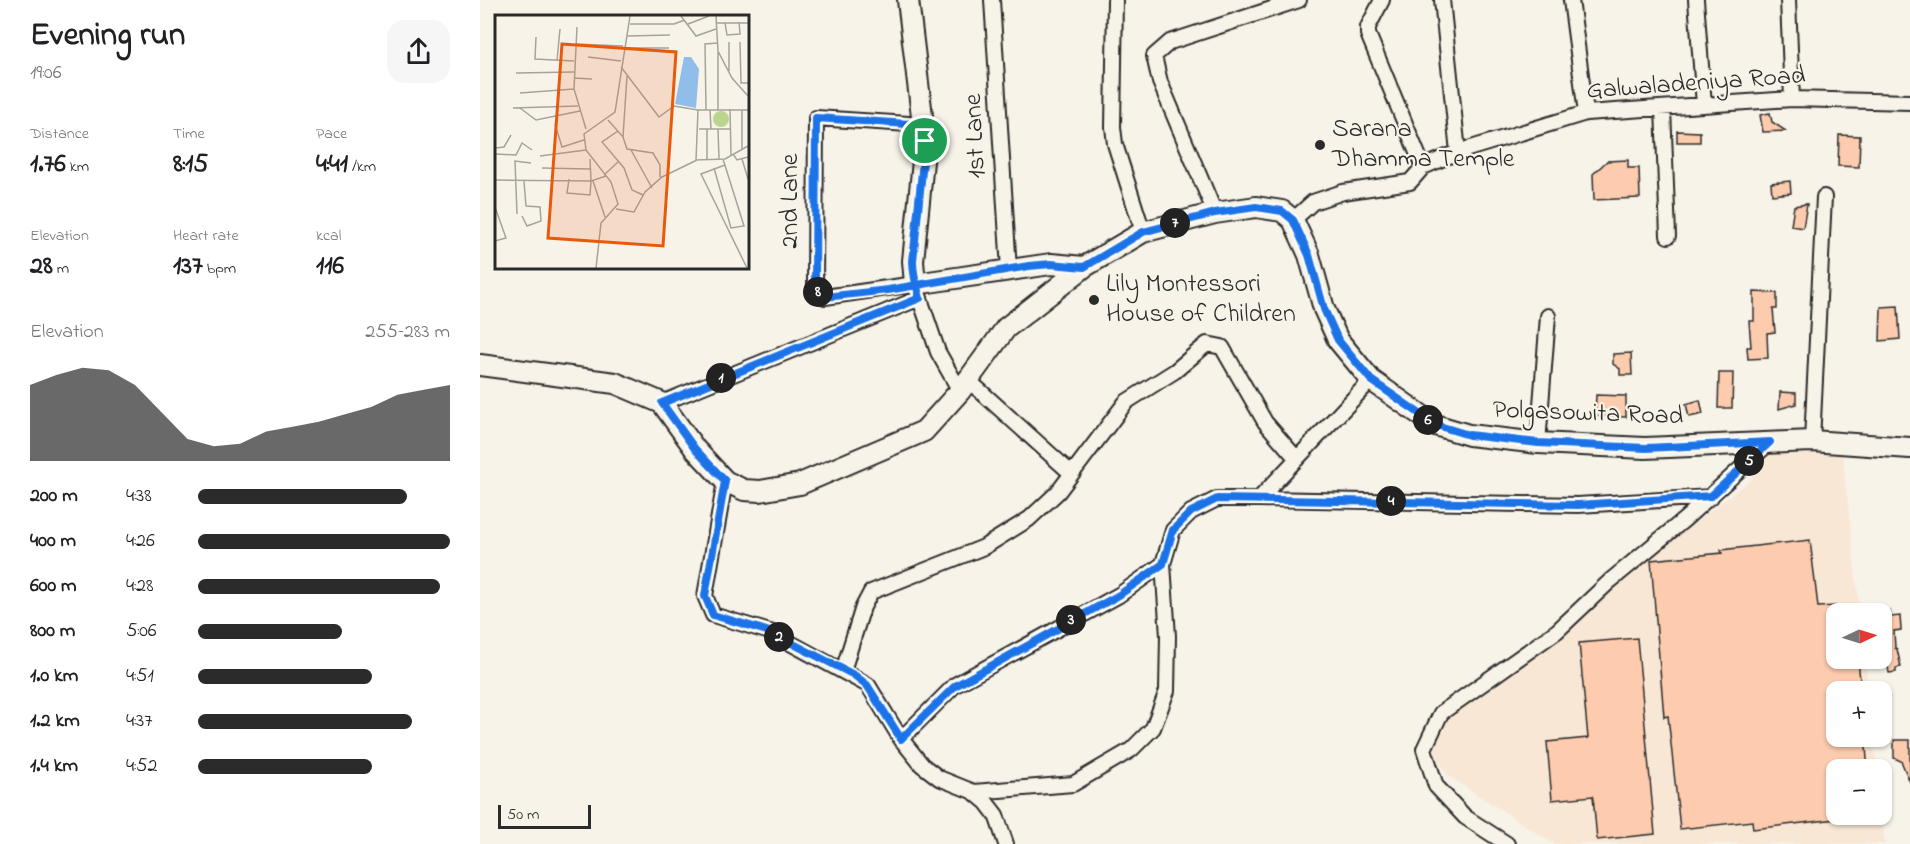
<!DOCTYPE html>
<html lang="en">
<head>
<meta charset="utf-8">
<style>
  body { margin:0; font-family:"Indie Flower",sans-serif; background:#f6f6f6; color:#202124; height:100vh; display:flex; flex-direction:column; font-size:22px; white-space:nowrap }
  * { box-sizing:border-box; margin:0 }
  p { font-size:20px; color:#757577 }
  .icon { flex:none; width:33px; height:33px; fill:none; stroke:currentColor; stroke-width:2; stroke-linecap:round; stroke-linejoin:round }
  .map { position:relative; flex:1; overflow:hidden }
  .panel { display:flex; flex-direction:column; background:#fff; width:480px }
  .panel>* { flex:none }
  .needle { width:39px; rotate:86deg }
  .controls { position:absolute; left:1346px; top:603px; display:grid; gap:12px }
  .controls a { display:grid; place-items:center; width:66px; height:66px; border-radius:12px; background:#fff; box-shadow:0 2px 4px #0004; font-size:30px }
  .scale { position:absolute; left:18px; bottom:15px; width:93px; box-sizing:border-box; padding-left:6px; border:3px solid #2b2b2b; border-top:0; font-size:16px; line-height:21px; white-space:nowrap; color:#2b2b2b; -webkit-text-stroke:4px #f7f3e8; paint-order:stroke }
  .pin { position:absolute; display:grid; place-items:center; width:51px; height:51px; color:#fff; margin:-26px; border:3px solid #fff; border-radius:50%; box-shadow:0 2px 6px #0007 }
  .km { position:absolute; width:30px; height:30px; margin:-15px; border-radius:50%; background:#222; color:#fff; font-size:16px; line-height:30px; text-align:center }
  .round { display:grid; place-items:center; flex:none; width:63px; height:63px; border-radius:18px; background:#f6f6f6 }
  .summary { display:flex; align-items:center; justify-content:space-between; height:102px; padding:0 30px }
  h1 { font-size:33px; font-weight:800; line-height:45px }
  .stats { display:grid; grid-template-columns:repeat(3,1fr); gap:9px; height:102px; padding:6px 30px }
  .stats div { display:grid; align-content:center }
  .stats b { font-size:26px; font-weight:800 }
  .stats small { font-size:16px; font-weight:400 }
  .stats p { font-size:16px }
  .chart { height:168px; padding:12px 30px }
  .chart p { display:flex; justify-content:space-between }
  .chart svg { width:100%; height:108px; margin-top:6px; fill:#2b2b2b; opacity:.7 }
  ul { padding:0 30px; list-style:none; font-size:20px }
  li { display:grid; grid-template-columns:96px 72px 1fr; align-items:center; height:45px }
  li i { height:15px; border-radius:8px; background:#2b2b2b }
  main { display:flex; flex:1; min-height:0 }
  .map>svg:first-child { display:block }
  .built { fill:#f9e7d6 }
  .building { fill:#fdcbad; stroke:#2b2b2b; stroke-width:1.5 }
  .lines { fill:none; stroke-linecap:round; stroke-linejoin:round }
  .street-casing { stroke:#2b2b2b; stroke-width:18 }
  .secondary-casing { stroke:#2b2b2b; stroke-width:24 }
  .street { stroke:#f7f3e8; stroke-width:14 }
  .secondary { stroke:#f7f3e8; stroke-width:20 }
  .route-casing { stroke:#fff; stroke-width:12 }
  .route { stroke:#1a73e8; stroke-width:8 }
  .poi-dot { fill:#2b2b2b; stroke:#f7f3e8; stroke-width:2 }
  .labels { text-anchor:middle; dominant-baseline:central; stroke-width:4.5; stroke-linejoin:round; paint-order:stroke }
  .street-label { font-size:26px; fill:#2b2b2b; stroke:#f7f3e8 }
  .poi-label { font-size:26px; fill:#2b2b2b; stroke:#f7f3e8; text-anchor:start }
  .inset-road { fill:none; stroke:#a5a39c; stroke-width:1.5 }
  .view { fill:#e8590c; fill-opacity:0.15; stroke:#e8590c; stroke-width:3 }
  .inset-edge { fill:none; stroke:#2b2b2b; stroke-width:3 }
</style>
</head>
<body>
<main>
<section class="panel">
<div class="summary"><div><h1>Evening run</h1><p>19:06</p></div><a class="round"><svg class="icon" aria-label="share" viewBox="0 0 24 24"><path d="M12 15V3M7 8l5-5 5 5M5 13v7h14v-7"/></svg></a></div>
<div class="stats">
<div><p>Distance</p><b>1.76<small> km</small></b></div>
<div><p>Time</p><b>8:15</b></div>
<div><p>Pace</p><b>4:41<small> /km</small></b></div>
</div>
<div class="stats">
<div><p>Elevation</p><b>28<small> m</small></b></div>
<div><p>Heart rate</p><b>137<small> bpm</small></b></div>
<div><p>kcal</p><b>116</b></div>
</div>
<div class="chart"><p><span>Elevation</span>255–283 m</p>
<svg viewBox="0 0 160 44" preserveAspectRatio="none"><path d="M0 44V13L10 9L20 6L30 7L40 13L50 24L60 35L70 38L80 37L90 32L100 30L110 28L120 25L130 22L140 17L150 15L160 13V44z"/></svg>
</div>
<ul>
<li><b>200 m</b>4:38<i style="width:83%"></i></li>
<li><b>400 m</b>4:26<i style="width:100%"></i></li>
<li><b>600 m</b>4:28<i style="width:96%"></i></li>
<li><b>800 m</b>5:06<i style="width:57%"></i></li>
<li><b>1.0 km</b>4:51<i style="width:69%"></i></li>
<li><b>1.2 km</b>4:37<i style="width:85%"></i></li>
<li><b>1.4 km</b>4:52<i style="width:69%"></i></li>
</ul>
</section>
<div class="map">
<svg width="1430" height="844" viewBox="0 0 1430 844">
  <rect width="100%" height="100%" fill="#f7f3e8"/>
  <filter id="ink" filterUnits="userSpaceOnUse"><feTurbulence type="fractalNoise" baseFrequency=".0167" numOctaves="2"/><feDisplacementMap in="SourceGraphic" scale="12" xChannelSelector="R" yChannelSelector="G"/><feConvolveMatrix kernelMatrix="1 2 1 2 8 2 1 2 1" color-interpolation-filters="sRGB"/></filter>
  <g filter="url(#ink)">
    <path class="built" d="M1362 450 1380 613 1356 614V658L1385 659 1388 691 1356 692V736L1393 737 1397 769 1356 770V814H1401V810L1405 844H1074L968 776 953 752 950 728 1270 480 1289 453Z"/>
    <path class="building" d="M1290 113 1292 122 1306 131 1283 132 1280 115Z
      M1197 131 1220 132V142H1197Z
      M1359 135 1380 136 1379 167 1358 166Z
      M1148 160V168H1159L1160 198 1114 200 1113 174 1127 161Z
      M1310 181 1311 193 1292 195 1291 183Z
      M1327 204 1323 228 1311 226 1314 206Z
      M1274 292 1297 293V309H1293L1295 332 1287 333 1288 358 1268 359 1267 347H1271L1269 321H1274Z
      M1418 306 1420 339 1400 341 1401 307Z
      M1151 353 1152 375H1140V369L1133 364V354Z
      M1239 373H1253L1252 408H1238Z
      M1300 392 1316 393V404L1299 409Z
      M1116 395 1146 396V417L1115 416Z
      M1220 400 1223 414 1209 417 1206 404Z
      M1330 540 1338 607 1356 606V658H1378L1381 692H1356V736H1385L1388 770H1356V819L1273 829 1272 821 1200 829 1188 716 1184 717 1171 560 1242 553 1241 550Z
      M1410 611 1411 617 1420 616 1421 630 1414 631 1415 648 1417 649 1421 667 1416 668V672L1409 673 1404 642H1401V612Z
      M1157 638 1175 834 1117 840 1113 796 1072 800 1067 742 1108 738 1099 643Z
      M1414 740H1430V782L1421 761 1414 758Z"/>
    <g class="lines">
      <g class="street-casing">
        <path id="street" d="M512 0 529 270
          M635 0 633 127 635 144 663 232
          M902 0 888 27V34L943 167
          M962 0 978 152
          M1091 0 1106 113
          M1216 0 1224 105
          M1308 0 1312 99
          M1183 108 1188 236
          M444 125 336 118 335 286 339 293 345 297 435 284 458 352 480 391
          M735 213 680 82 674 56 690 42 819 0
          M813 220 833 202 863 192 930 182 943 167 978 152 1106 113 1312 99 1430 102
          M488 380 591 473
          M891 380 779 499 1098 505 1231 497
          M182 403 440 298
          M1332 441 1344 197
          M1058 443 1068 316
          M245 481 225 596 233 615 290 632 388 685 421 739 442 765 459 778 494 792 506 802 516 815 526 844
          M363 671 383 607 391 592 504 547 549 519 578 492 646 402 695 371 727 344 742 347 785 422 817 459
          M421 739 475 685 639 595 683 564
          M494 792 593 784 651 750 673 728 687 691 688 636 683 564 693 530 711 512 737 499H779
          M1027 844 985 817 956 786 944 749 961 713 1077 631 1130 581 1205 519 1290 442"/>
      </g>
      <g class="secondary-casing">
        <path id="secondary" d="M428 0 445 141 433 261 435 284 571 264 604 267
          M0 365 135 383 182 403 215 449 245 481 264 490 280 491 320 484 444 431 480 391 526 328 604 267 663 232 735 213 776 207 802 211 813 220 829 255 844 309 858 340 891 380 955 425 989 435 1058 443 1165 448 1332 441 1430 448"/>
      </g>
      <use href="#street" class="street"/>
      <use href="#secondary" class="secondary"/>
    </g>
  </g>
  <g class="lines" filter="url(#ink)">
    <g class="route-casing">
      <path id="route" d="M445 141 433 261C433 274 436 285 440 298L182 403 215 449 245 481 225 596 233 615 290 632 374 675 387 685 421 739 475 686 639 595 683 564 693 530 711 512 737 499 1098 505 1231 496 1290 442 1166 448 1058 443 989 435 956 425 891 380 858 340 844 309 829 255 813 220 802 211 776 207 735 213 663 232 604 267 571 264 549 266 408 290 345 297 335 286 336 118 444 125 445 141"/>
    </g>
    <use href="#route" class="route"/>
  </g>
  <g class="poi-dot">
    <circle cx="840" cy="145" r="6"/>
    <circle cx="614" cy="300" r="6"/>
  </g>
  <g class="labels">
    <g class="street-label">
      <text transform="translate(1216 84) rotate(-4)">Galwaladeniya Road</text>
      <text transform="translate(496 136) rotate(-93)">1st Lane</text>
      <text transform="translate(311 201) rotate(-90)">2nd Lane</text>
      <text transform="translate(1108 414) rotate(2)">Polgasowita Road</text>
    </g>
    <g class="poi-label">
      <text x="852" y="130">Sarana<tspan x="852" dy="30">Dhamma Temple</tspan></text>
      <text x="626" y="285">Lily Montessori<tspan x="626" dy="30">House of Children</tspan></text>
    </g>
  </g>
  <g transform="translate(15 15)">
    <rect width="254" height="254" fill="#f7f3e8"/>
    <path d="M218 104a8 8 0 1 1 16 0a8 8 0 1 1-16 0Z" fill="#bad68e"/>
    <path d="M189 42H196L204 54 201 93 180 89Z" fill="#90bdea"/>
    <path class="inset-road" d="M186 1 201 21 221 14M221 1 223 36 237 63 253 81M222 8H253M230 8 232 20 245 19 244 7M135 9H179L190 5M193 9 214 1M82 12 79 74 91 114M132 21 175 20M41 22 40 44 79 46M234 27V56M245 27 246 68H253M81 29 128 31M128 33H174M93 42 126 46M62 45 65 14M126 52 164 102 179 91 203 95H253M21 58 79 57M79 63 97 64M25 78 79 74M18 93 83 91M25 93 41 105 85 96M235 94 236 140M203 95 201 145 230 144 253 131M211 95 210 29 223 28M215 95 216 114M223 95V37M247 95V134M113 105 128 122 132 61M60 109 67 132 89 125M204 114H212V144M212 114H235M223 114 224 144M123 116 107 127 129 153 137 175 148 180M128 122 132 134 158 138 165 150V162M0 133 9 132 16 120M136 135 157 173M0 139 21 140 27 128 37 135M238 139 242 145 253 142M45 141 91 135M247 144 253 164M230 150 206 159 252 253M47 153 95 154M219 153 236 213 249 211 228 144M109 160 123 147M74 164 72 178 95 180 96 166 111 161M0 165 96 166 95 144M98 166 110 202M0 192 11 223 0 226M121 194 139 197 150 177 167 162 202 145M22 199 20 146 36 148M27 201 32 211 46 206 45 192 31 191 29 166M101 253 106 208 123 189 116 167 91 135 89 119 120 97 135 1"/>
    <path class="view" d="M67 29 181 37 168 231 53 223Z"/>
    <rect width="254" height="254" class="inset-edge"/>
  </g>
</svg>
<div class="controls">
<a><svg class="needle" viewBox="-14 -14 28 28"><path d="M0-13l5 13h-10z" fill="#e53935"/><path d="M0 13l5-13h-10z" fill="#757577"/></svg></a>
<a>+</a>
<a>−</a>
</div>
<div class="scale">50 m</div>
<div class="pin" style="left:445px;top:141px;background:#1e9e55"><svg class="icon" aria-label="arrive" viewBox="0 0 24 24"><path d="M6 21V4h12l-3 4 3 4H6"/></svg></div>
<b class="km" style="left:241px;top:378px">1</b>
<b class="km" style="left:299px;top:637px">2</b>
<b class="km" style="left:591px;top:620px">3</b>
<b class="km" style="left:911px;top:501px">4</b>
<b class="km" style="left:1269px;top:461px">5</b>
<b class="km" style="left:948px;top:420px">6</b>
<b class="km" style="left:695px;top:223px">7</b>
<b class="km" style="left:338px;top:292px">8</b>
</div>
</main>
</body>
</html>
